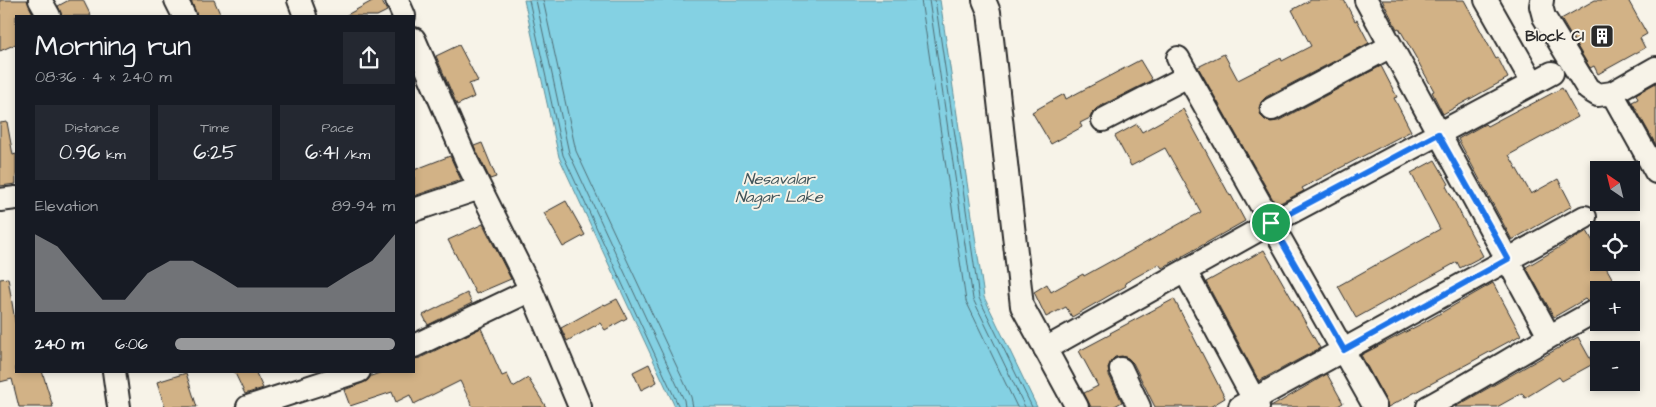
<!DOCTYPE html>
<html lang="en">
<head>
<meta charset="utf-8">
<style>
  body { margin:0; font-family:"Architects Daughter",sans-serif; background:#242831; color:#f1f3f6; height:100vh; display:flex; flex-direction:column; font-size:19px; white-space:nowrap }
  * { box-sizing:border-box; margin:0 }
  p { font-size:16px; color:#9ea1a6 }
  .icon { flex:none; width:28px; height:28px; fill:none; stroke:currentColor; stroke-width:2; stroke-linecap:round; stroke-linejoin:round }
  .map { position:relative; flex:1; overflow:hidden }
  .details { position:absolute; left:15px; top:15px; width:400px; height:358px; display:flex; flex-direction:column; background:#171b24; border-radius:0px; box-shadow:0 2px 8px #0003 }
  .details>* { flex:none }
  .needle { width:32px; rotate:325deg }
  .controls { position:absolute; left:1590px; top:161px; display:grid; gap:10px }
  .controls a { display:grid; place-items:center; width:50px; height:50px; border-radius:0px; background:#171b24; box-shadow:0 2px 8px #0003; font-size:25px }
  .pin { position:absolute; display:grid; place-items:center; width:42px; height:42px; color:#fff; margin:-21px; border:2px solid #fff; border-radius:50%; box-shadow:0 1px 5px #0007 }
  .round { display:grid; place-items:center; flex:none; width:52px; height:52px; border-radius:0px; background:#242831 }
  .headline { display:flex; align-items:center; justify-content:space-between; height:85px; padding:0 20px }
  h1 { font-size:28px; font-weight:600; line-height:38px }
  .metrics { display:grid; grid-template-columns:repeat(3,1fr); gap:8px; height:85px; padding:5px 20px }
  .metrics div { display:grid; align-content:center; border-radius:0px; background:#242831; text-align:center }
  .metrics b { font-size:21px; font-weight:600 }
  .metrics small { font-size:14px; font-weight:400 }
  .metrics p { font-size:14px }
  .chart { height:140px; padding:10px 20px }
  .chart p { display:flex; justify-content:space-between }
  .chart svg { width:100%; height:90px; margin-top:5px; fill:#98999b; opacity:.7 }
  ul { padding:0 20px; list-style:none; font-size:16px }
  li { display:grid; grid-template-columns:80px 60px 1fr; align-items:center; height:38px }
  li i { height:12px; border-radius:6px; background:#98999b }
  .map>svg:first-child { display:block }
  .water { fill:#84d1e3; stroke:#608f99 }
  .lines { fill:none; stroke-linecap:round; stroke-linejoin:round }
  .shore { stroke:#4f6d75; stroke-width:1 }
  .building { fill:#d2b286; stroke:#2b2b2b }
  .minor-casing { stroke:#2b2b2b; stroke-width:26 }
  .minor { stroke:#f7f3e8; stroke-width:22 }
  .route-casing { stroke:#fff; stroke-width:10 }
  .route { stroke:#1a73e8; stroke-width:6 }
  .labels { text-anchor:middle; dominant-baseline:central; stroke-width:4; stroke-linejoin:round; paint-order:stroke }
  .poi-label { font-size:15px; font-weight:bold; fill:#2b2b2b; stroke:#f7f3e8; text-anchor:end }
  .water-label { font-size:16px; font-style:italic; fill:#415459; stroke:#f7f3e8 }
</style>
</head>
<body>
<div class="map">
<svg width="1656" height="407" viewBox="0 0 1656 407">
  <rect width="100%" height="100%" fill="#f7f3e8"/>
  <filter id="ink" filterUnits="userSpaceOnUse"><feTurbulence type="fractalNoise" baseFrequency=".02" numOctaves="2"/><feDisplacementMap in="SourceGraphic" scale="10" xChannelSelector="R" yChannelSelector="G"/><feConvolveMatrix kernelMatrix="1 2 1 2 8 2 1 2 1" color-interpolation-filters="sRGB"/></filter>
  <g filter="url(#ink)">
    <path class="water" d="M524 0H940L984 297 1037 407H675L559 157Z"/>
    <g class="lines">
      <path class="shore" d="M529 0 563 155 679 407
        M536 0 569 153 684 400 685 407
        M543 0 576 151 691 397 693 407
        M921 0 966 301 1017 407
        M929 0 973 299 1025 407
        M935 0 979 298 1032 407"/>
    </g>
    <path class="building" d="M0 0H27L34 16H16V44L0 51Z
      M69 0H83L91 16H62L58 6Z
      M191 0H214L221 16H197Z
      M374 0H381L387 11 377 16H345Z
      M1311 0H1344L1355 21 1357 20 1369 43 1266 97 1261 102 1259 108 1261 116 1265 120 1271 122 1278 121 1381 66 1397 97 1394 98 1411 131 1302 188 1304 191 1276 205 1198 67 1224 54 1238 80 1281 58 1282 61 1311 46 1292 10Z
      M1382 0H1464L1496 59 1498 58 1508 78 1443 114 1432 92 1434 91 1415 56 1399 28 1397 29Z
      M1595 0H1628L1647 34 1640 38 1645 48 1598 74 1594 66 1590 68 1561 19Z
      M459 45 478 81 469 84 474 97 457 105 436 56Z
      M1140 60 1152 80 1097 108 1092 113 1090 118 1080 123 1082 127 1051 144 1032 112 1064 94 1066 99Z
      M1656 83V145L1632 102 1638 99 1636 94Z
      M1562 88 1578 117 1509 155 1531 194 1558 179 1572 206 1512 240 1458 139 1485 124 1487 126 1523 107 1524 108Z
      M1183 109 1230 196 1231 195 1245 221 1162 268 1159 264 1125 283 1126 286 1072 317 1066 307 1046 317 1034 292 1047 284 1051 292 1083 274 1084 276 1113 260V261L1201 212 1165 148 1131 166 1115 136 1137 124 1142 132Z
      M7 122 13 155 16 154V184L0 186V123Z
      M482 143 496 177 490 179 474 146Z
      M450 156 461 180 414 196V170Z
      M1435 160 1449 184 1446 186 1483 256 1460 268 1457 262 1356 318 1338 286 1440 229 1411 173Z
      M566 201 585 235 563 247 544 213Z
      M483 224 511 279 476 294 448 240Z
      M1587 231 1599 252V262H1603L1616 285 1607 290H1599V295L1587 301 1585 299 1554 317 1526 267Z
      M1264 250 1320 348 1259 381 1206 282Z
      M8 278 16 327V371H42L53 407H19L12 379 0 382V279Z
      M1493 283 1521 335 1388 407 1386 401 1361 355 1425 322Z
      M467 293 472 303 428 325 423 315Z
      M617 299 627 318 605 330 600 323 567 341 561 328 604 304 605 305Z
      M1174 299 1225 398 1210 407H1155L1133 363 1128 358 1122 356 1115 357 1111 361 1108 368 1109 375 1122 402 1113 407H1091L1084 393 1098 386 1079 351 1111 334 1110 333Z
      M481 328 502 376 507 374 513 387 528 378 546 407H473L460 381 414 404 410 395 396 402 392 392 350 406 344 390 363 383 368 380 371 376 385 371H414V359L420 358Z
      M1578 337 1593 364 1562 381 1559 377 1525 398 1522 393 1497 407H1455Z
      M649 364 657 382 641 390 633 372Z
      M234 371H255L263 388 245 394Z
      M186 373 197 407H165L157 382Z
      M1327 374 1343 403 1336 407H1271Z"/>
    <g class="lines">
      <g class="minor-casing">
        <path id="minor" d="M40 0 49 16
          M176 0 184 16
          M299 0 305 16
          M397 0 404 16
          M984 0 989 12 1022 306 1077 407
          M1366 0 1549 336
          M1486 0 1533 83
          M1542 0 1541 6 1544 17 1588 89 1598 95 1612 93 1656 172
          M414 39 468 164 531 290 580 407
          M1178 58 1375 407
          M1612 93 1656 68
          M1272 109 1391 46
          M1103 120 1188 76
          M0 200 16 198
          M414 210 480 188
          M1185 271 1258 407
          M414 346 531 290
          M1045 349 1271 223 1552 73
          M1121 369 1139 407
          M114 371 119 407
          M248 407 359 371
          M1240 407 1585 217
          M1428 407C1486 375 1541 340 1599 309"/>
      </g>
      <use href="#minor" class="minor"/>
    </g>
  </g>
  <g class="lines" filter="url(#ink)">
    <g class="route-casing">
      <path id="route" d="M1438 134 1508 259 1344 350 1271 223Z"/>
    </g>
    <use href="#route" class="route"/>
  </g>
  <defs>
    <g id="building-square" transform="scale(1.25)"><rect x="-9" y="-9" width="18" height="18" rx="4" fill="#2b2b2b" stroke="#f7f3e8"/><path d="M-4-6H4V6H1V3H-1V6H-4ZM-2.5-4.3h1.7v1.8h-1.7ZM.8-4.3h1.7v1.8H.8ZM-2.5-1h1.7V.8h-1.7ZM.8-1h1.7V.8H.8Z" fill="#fff"/></g>
  </defs>
  <g fill-rule="evenodd">
    <use href="#building-square" x="1602" y="36"/>
  </g>
  <g class="labels">
    <g class="poi-label">
      <text x="1584" y="36">Block C1</text>
    </g>
    <g class="water-label">
      <text x="779" y="179">Nesavalar<tspan x="779" dy="18">Nagar Lake</tspan></text>
    </g>
  </g>
</svg>
<div class="controls">
<a><svg class="needle" viewBox="-14 -14 28 28"><path d="M0-13l5 13h-10z" fill="#e53935"/><path d="M0 13l5-13h-10z" fill="#9ea1a6"/></svg></a>
<a><svg class="icon" aria-label="locate" viewBox="0 0 24 24"><circle cx="12" cy="12" r="6"/><path d="M12 2v4M12 18v4M2 12h4M18 12h4"/></svg></a>
<a>+</a>
<a>−</a>
</div>
<div class="pin" style="left:1271px;top:223px;background:#1e9e55"><svg class="icon" aria-label="arrive" viewBox="0 0 24 24"><path d="M6 21V4h12l-3 4 3 4H6"/></svg></div>
<section class="details">
<div class="headline"><div><h1>Morning run</h1><p>08:36 · 4 × 240 m</p></div><a class="round"><svg class="icon" aria-label="share" viewBox="0 0 24 24"><path d="M12 15V3M7 8l5-5 5 5M5 13v7h14v-7"/></svg></a></div>
<div class="metrics">
<div><p>Distance</p><b>0.96<small> km</small></b></div>
<div><p>Time</p><b>6:25</b></div>
<div><p>Pace</p><b>6:41<small> /km</small></b></div>
</div>
<div class="chart"><p><span>Elevation</span>89–94 m</p>
<svg viewBox="0 0 160 44" preserveAspectRatio="none"><path d="M0 44V6L10 12L20 25L30 38L40 38L50 25L60 19L70 19L80 25L90 32L100 32L110 32L120 32L130 32L140 25L150 19L160 6V44z"/></svg>
</div>
<ul>
<li><b>240 m</b>6:06<i style="width:100%"></i></li>
</ul>
</section>
</div>
</body>
</html>
